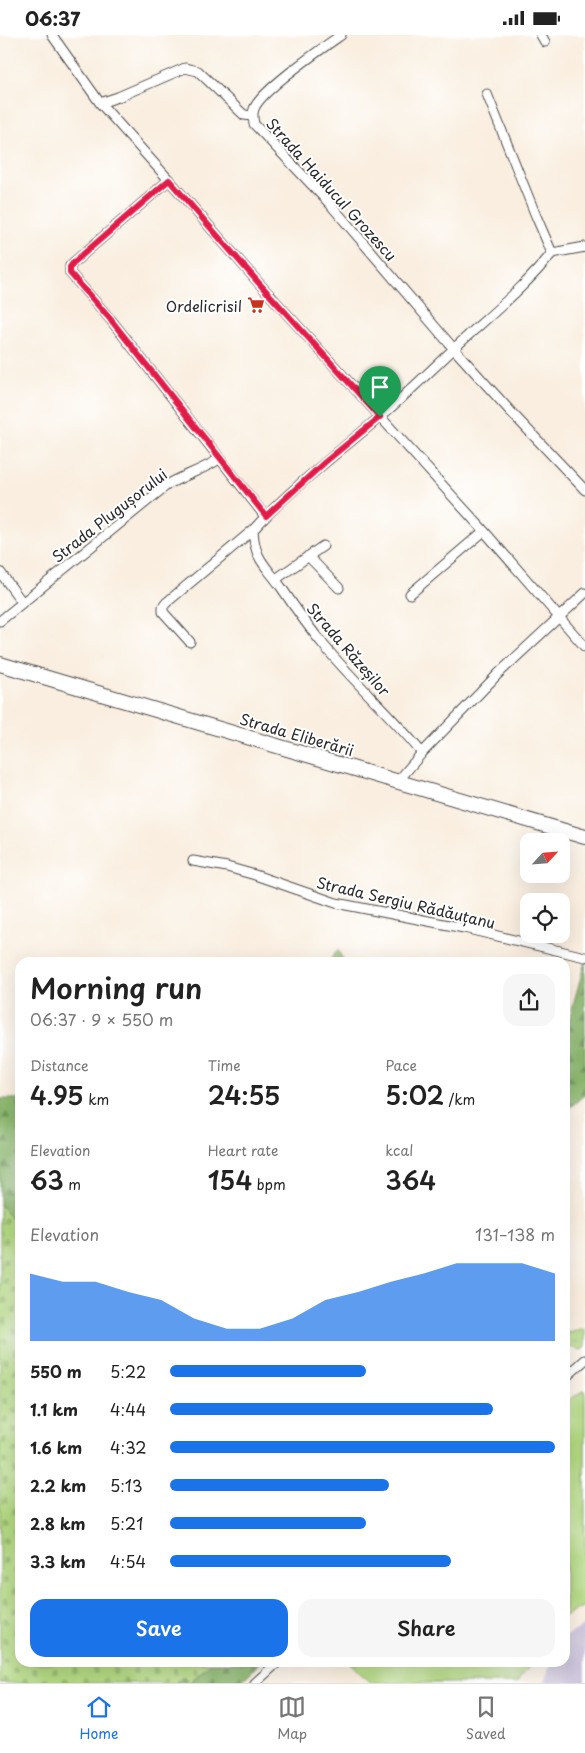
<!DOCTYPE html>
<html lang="en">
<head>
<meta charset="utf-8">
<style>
  body { margin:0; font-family:"Playpen Sans",sans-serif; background:#f6f6f6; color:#222; height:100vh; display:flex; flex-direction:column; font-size:19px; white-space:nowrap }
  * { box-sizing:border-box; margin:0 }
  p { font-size:16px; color:#767676 }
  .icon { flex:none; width:28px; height:28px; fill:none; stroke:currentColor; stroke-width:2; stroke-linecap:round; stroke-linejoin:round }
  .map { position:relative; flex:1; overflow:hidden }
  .sheet { position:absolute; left:15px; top:922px; width:555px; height:710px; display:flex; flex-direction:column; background:#fff; border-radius:15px; box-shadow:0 5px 20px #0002 }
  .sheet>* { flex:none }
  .needle { width:32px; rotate:64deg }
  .controls { position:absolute; left:520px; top:798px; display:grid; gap:10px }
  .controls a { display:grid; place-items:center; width:50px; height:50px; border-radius:10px; background:#fff; box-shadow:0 5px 20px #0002; font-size:25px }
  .pin { position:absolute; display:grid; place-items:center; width:42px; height:42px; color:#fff; margin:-51px -21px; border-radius:50% 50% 50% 0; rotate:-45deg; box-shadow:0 0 5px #0007 }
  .pin .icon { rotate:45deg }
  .round { display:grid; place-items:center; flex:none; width:52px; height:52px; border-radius:15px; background:#f6f6f6 }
  .summary { display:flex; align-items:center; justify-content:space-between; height:85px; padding:0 15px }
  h1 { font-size:28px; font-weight:600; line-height:38px }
  .figures { display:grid; grid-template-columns:repeat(3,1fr); gap:8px; height:85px; padding:5px 15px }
  .figures div { display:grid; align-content:center }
  .figures b { font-size:25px; font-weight:600 }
  .figures small { font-size:14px; font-weight:400 }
  .figures p { font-size:14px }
  .chart { height:140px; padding:10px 15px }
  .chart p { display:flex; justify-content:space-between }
  .chart svg { width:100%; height:90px; margin-top:5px; fill:#1a73e8; opacity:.7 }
  .button { display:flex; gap:10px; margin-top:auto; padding:10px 15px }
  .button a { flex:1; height:58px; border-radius:15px; background:#1a73e8; color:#fff; font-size:20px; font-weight:600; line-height:58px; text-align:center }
  .button a+a { background:#f6f6f6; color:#222 }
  ul { padding:0 15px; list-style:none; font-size:16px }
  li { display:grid; grid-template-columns:80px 60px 1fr; align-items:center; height:38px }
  li i { height:12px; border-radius:6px; background:#1a73e8 }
  .status { display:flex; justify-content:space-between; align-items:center; height:35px; padding:0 25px; background:#fff; direction:ltr }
  .status svg { height:14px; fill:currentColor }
  .menu { display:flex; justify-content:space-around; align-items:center; height:70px; border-top:1px solid #e0e0e0; background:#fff; font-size:14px; color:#767676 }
  .menu a { display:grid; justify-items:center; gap:2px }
  .menu .on { color:#1a73e8 }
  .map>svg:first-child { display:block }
  .industrial { fill:#c8bfd8 }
  .grass { fill:url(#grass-tufts); stroke:#6e8256 }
  .forest { fill:url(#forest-firs); stroke:#5c724d }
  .cemetery { fill:url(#cemetery-stones); stroke:#6e8256 }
  .green { fill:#b2d881; stroke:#6e8256 }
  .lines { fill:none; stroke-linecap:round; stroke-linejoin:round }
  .street-casing { stroke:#4a4846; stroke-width:11 }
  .secondary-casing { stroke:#4a4846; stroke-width:16 }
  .street { stroke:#fff; stroke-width:9 }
  .secondary { stroke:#fff; stroke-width:14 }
  .route-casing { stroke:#fff; stroke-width:10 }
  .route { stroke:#e11d48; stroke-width:6 }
  .labels { text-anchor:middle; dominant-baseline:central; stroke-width:4; stroke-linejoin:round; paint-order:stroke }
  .street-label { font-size:15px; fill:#2b2b2b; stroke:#fff }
  .poi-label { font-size:15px; fill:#2b2b2b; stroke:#fff; text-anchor:end }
</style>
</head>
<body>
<div class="status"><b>06:37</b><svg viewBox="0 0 49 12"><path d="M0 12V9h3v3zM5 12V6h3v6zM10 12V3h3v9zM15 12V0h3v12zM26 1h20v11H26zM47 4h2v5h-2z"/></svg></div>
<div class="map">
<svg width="585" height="1648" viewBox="0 0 585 1648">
  <defs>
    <pattern id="grass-tufts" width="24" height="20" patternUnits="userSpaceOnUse" patternTransform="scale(1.25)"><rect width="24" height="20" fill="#b2d881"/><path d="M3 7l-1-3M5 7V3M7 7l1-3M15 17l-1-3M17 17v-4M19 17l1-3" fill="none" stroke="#99ba70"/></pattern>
    <pattern id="forest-firs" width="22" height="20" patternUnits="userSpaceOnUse" patternTransform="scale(1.25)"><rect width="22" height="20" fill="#8db86f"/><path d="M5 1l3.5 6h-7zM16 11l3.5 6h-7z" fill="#73965b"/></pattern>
    <pattern id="cemetery-stones" width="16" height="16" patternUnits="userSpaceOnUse" patternTransform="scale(1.25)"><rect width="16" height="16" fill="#b2d881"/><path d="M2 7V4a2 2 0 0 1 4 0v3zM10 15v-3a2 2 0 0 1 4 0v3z" fill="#99ba70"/></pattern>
  </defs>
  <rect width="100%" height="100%" fill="#fff"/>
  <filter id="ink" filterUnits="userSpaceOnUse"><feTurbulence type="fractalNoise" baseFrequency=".02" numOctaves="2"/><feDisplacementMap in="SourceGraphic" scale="10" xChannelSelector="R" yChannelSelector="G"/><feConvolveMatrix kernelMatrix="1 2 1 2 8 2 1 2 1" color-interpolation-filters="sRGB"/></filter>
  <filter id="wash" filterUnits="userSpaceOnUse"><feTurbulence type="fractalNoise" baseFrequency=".0096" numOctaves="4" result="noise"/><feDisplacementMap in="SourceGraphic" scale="20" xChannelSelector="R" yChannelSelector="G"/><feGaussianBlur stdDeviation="1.12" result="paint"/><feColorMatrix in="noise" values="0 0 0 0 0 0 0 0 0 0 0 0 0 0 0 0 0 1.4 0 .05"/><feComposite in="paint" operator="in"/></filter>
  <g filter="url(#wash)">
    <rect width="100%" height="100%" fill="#f9eedf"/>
    <path class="industrial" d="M585 1590V1648H544L551 1628H565V1602Z"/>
    <path class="grass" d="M565 1294 569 1298 585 1294V1313L581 1315 569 1312 565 1308Z"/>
    <path class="forest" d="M338 915 344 927H328Z
      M585 927V1059L565 1077V999Z
      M0 1064H20V1197L0 1169Z
      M211 1628H261L239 1648H175L183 1641 190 1648Z"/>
    <path class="cemetery" d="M0 1169 20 1197V1628H211L189 1648 183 1641 175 1648H0Z"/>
    <path class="green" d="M585 1355V1570L565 1582V1367Z
      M350 1628H532L516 1648H370Z"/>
  </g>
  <g filter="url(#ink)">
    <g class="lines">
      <g class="street-casing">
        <path id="street" d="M52 0 100 68 169 145 257 246 484 496 585 612
          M341 0C324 12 260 56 254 74 252 79 253 84 254 89L330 169 454 314 511 377 585 455
          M541 0 545 7
          M487 59 536 181 552 218
          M100 68 118 62 185 33 198 36 244 80 252 81
          M169 145 73 228 70 231V238L111 285 265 481
          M253 495C255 526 265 529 281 552 295 573 310 594 326 613 357 650 392 681 422 718
          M308 521 339 553
          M0 537 22 567
          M276 544 323 511
          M410 559 484 496
          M0 586 167 450C184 440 203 435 219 424
          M190 607 163 577V572L166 568 253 495C291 453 338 418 381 381 413 354 442 324 473 296 501 271 529 247 552 218L585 212
          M398 746 422 718 499 638 585 558
          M193 826 227 832 255 840 336 868 464 893 585 922
          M565 1343 585 1325
          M255 1648 277 1628"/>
      </g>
      <g class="secondary-casing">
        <path id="secondary" d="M0 629 585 802"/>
      </g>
      <use href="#street" class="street"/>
      <use href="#secondary" class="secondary"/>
    </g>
  </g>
  <g class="lines" filter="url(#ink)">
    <g class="route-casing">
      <path id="route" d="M169 145 257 246 380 382 325 427 266 481 111 285 70 238V232L73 228Z"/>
    </g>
    <use href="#route" class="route"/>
  </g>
  <defs>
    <g id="supermarket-bare" transform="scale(1.35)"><path d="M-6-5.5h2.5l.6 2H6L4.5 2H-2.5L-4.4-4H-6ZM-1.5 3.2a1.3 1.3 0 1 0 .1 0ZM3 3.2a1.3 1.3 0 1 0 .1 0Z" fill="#c8321e" stroke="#fff" stroke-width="2.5" paint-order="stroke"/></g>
  </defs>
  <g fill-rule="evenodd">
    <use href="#supermarket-bare" x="256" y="270"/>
  </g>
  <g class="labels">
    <g class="street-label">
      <text transform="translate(332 154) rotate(48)">Strada Haiducul Grozescu</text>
      <text transform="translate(109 480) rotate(-38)">Strada Plugușorului</text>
      <text transform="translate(349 614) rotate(49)">Strada Răzeșilor</text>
      <text transform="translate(297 699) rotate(16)">Strada Eliberării</text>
      <text transform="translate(406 867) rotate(13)">Strada Sergiu Rădăuțanu</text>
    </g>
    <g class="poi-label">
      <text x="242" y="270">Ordelicrisil</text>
    </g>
  </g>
</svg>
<div class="controls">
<a><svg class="needle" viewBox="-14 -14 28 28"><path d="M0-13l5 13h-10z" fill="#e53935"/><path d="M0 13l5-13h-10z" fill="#767676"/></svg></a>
<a><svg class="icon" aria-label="locate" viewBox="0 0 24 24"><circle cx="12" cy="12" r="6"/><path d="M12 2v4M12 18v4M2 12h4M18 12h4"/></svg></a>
</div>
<div class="pin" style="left:380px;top:382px;background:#1e9e55"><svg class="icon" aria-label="arrive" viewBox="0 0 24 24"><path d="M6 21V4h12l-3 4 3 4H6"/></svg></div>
<section class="sheet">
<div class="summary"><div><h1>Morning run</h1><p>06:37 · 9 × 550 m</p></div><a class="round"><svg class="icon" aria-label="share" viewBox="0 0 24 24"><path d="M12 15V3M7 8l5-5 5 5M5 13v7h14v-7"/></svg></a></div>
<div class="figures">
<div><p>Distance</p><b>4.95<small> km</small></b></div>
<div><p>Time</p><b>24:55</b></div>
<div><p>Pace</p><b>5:02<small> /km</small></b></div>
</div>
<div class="figures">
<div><p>Elevation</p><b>63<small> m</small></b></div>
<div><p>Heart rate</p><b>154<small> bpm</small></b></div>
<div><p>kcal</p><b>364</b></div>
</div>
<div class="chart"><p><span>Elevation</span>131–138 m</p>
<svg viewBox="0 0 160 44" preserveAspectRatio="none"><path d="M0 44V11L10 15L20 15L30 20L40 24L50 33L60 38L70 38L80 33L90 24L100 20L110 15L120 11L130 6L140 6L150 6L160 11V44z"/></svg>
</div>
<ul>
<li><b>550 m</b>5:22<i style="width:51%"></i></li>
<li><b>1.1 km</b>4:44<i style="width:84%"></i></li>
<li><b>1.6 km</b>4:32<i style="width:100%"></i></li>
<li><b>2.2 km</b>5:13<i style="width:57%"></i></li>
<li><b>2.8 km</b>5:21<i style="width:51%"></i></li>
<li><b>3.3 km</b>4:54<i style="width:73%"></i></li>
</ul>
<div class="button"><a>Save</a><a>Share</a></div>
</section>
</div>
<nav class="menu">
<a class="on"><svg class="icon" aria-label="home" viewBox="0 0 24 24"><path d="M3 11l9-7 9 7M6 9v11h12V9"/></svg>Home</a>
<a><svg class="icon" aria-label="map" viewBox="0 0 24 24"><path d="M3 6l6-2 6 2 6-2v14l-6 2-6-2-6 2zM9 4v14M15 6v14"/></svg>Map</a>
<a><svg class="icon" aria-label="saved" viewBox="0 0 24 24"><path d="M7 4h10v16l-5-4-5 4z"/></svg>Saved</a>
</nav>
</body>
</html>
